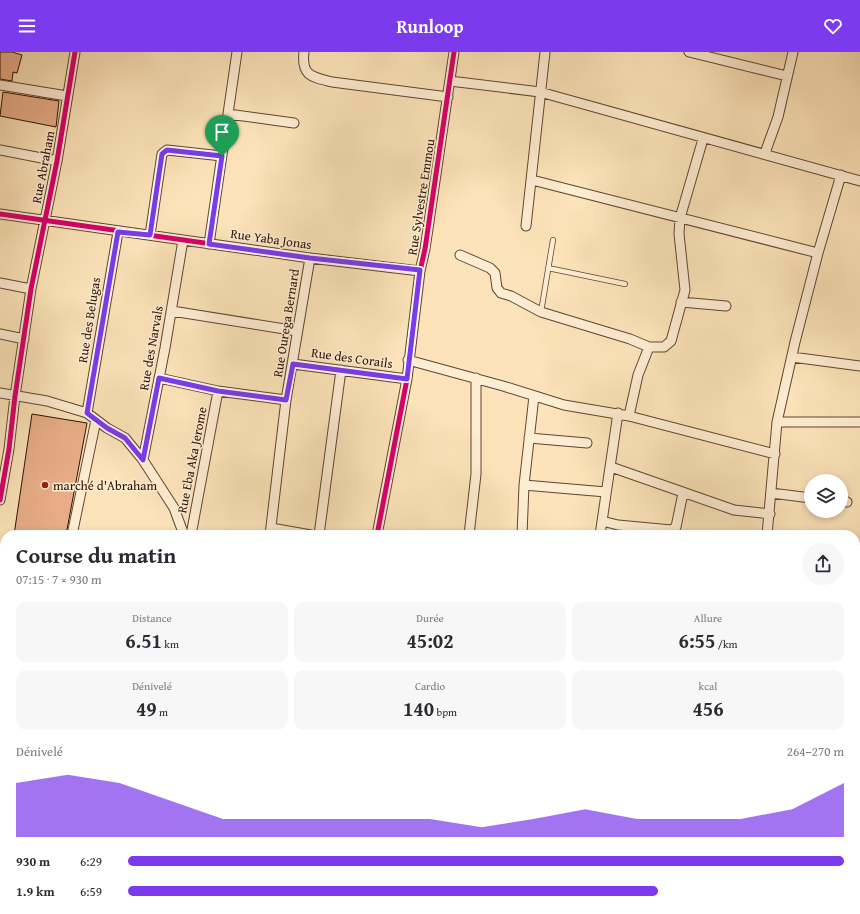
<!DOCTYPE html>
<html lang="fr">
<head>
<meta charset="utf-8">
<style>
  body { margin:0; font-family:"Gentium Book Plus",serif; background:#f7f7f7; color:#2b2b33; height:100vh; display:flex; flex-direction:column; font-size:15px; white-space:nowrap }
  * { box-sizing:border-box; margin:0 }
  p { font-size:13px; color:#7c7c81 }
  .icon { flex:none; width:22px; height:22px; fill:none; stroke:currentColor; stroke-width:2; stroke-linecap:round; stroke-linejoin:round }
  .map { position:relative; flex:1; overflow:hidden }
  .sheet { position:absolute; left:0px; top:478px; width:860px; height:384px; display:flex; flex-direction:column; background:#fff; border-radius:16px 16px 0 0; box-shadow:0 2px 6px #0003 }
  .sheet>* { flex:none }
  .buttons { position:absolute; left:804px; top:422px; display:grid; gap:8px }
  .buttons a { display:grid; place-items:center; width:44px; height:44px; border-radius:50%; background:#fff; box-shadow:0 2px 6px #0003; font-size:20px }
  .pin { position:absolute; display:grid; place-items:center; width:34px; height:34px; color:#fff; margin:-41px -17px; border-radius:50% 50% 50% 0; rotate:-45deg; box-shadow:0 0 4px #0007 }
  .pin .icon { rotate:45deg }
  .round { display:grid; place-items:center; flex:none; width:42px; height:42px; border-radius:21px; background:#f7f7f7 }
  .overview { display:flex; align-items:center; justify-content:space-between; height:68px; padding:0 16px }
  h1 { font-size:22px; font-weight:700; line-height:30px }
  .stats { display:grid; grid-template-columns:repeat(3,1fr); gap:6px; height:68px; padding:4px 16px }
  .stats div { display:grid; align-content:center; border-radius:10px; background:#f7f7f7; text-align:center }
  .stats b { font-size:20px; font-weight:700 }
  .stats small { font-size:11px; font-weight:400 }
  .stats p { font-size:11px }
  .chart { height:112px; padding:8px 16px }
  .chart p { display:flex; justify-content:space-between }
  .chart svg { width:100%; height:72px; margin-top:4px; fill:#7c3aed; opacity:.7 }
  ul { padding:0 16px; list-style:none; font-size:13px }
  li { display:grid; grid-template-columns:64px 48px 1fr; align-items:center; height:30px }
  li i { height:10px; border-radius:5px; background:#7c3aed }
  header { display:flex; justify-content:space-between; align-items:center; height:52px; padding:0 16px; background:#7c3aed; color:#fff; font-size:18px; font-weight:700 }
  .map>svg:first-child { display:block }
  .green { fill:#c1c38e; stroke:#776a48 }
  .building { fill:#e9ae88; stroke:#2d1003 }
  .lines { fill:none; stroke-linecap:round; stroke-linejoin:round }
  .lane-casing { stroke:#614530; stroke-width:6 }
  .street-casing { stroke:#614530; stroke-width:11 }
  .lane { stroke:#fdedd2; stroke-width:4.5 }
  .street { stroke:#fdedd2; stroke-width:9 }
  .cycleway-casing { stroke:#fdedd2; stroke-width:8 }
  .cycleway { stroke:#d6006c; stroke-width:5 }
  .route-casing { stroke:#fff; stroke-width:8 }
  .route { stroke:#7c3aed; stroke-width:5 }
  .poi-dot { fill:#8f2418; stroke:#fdedd2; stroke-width:1.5 }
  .labels { text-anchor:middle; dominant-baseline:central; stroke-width:3; stroke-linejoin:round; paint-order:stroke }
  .street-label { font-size:13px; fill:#2d1003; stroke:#fdedd2 }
  .poi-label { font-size:13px; fill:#2d1003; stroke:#fdedd2; text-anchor:start }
</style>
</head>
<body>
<header><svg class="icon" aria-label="menu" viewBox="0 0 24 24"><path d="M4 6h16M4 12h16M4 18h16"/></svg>Runloop<svg class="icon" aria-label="heart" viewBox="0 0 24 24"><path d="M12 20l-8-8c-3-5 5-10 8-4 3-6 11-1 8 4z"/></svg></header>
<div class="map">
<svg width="860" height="862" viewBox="0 0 860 862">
  <rect width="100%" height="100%" fill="#fce3b9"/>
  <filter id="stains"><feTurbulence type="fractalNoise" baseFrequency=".005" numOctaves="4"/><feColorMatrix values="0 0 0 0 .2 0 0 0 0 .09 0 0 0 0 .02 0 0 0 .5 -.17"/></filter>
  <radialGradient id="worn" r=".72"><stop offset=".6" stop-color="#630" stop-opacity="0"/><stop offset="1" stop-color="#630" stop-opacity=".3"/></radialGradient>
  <path class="green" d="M456 857H716V862H456Z"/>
  <path class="building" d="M0 0H12L22 3 17 21 13 20 12 29 0 27Z
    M3 40 59 49 56 75 0 64Z
    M32 362 87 371 66 483H14Z"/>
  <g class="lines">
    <g class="lane-casing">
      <path id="lane" d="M548 216 625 232
        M541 260 553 188"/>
    </g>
    <g class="street-casing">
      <path id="street" d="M304 0C301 24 312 25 332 30L448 45
        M689 0 787 24
        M450 29 540 40 860 129
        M0 33 67 44
        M228 62 294 71
        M0 98 57 109
        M765 101 778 65 793 0
        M532 128 818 201
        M0 162 310 206 420 219
        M526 174 545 0
        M150 183 162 102 167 98 222 104
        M209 192 237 0
        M460 203 490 216 495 221 497 236 501 241 511 244 541 260 630 287 649 295
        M0 231 31 237
        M681 250 726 254
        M172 259 297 279
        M0 282 24 287
        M792 305 860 314
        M408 308 503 334 564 353 629 364 775 402
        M293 312 407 327
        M159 326 218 339 286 348
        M0 341 47 349 87 361 107 376 125 386 143 408 174 456 184 483
        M87 361 118 180
        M629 364 638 323 649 295H664L671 289 685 238 679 182 680 166 703 87
        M777 370H860
        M529 386 587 391
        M143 408 165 296 183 188
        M611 415 734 458 770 462
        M524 433 606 440
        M771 441 811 446
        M0 448 9 397 15 344 31 237 57 109 75 0
        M841 449 847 450
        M602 469 618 473 671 478 676 475 683 441
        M271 476 311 483
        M72 483 96 368
        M191 483 218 339
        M270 483 286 348 310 206
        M319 483 341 318
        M377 483 407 327 420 219 425 197 454 0
        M469 483 476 422V326
        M522 483 524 433 534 344
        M600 483 618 361
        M767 483 777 370 795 290 818 201 841 123
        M0 499 5 500
        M855 537H860
        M855 577H860
        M855 642 860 641
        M855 691H860
        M0 704H5
        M855 730 860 731
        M855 769 859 770
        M855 803H860
        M0 831 5 832
        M855 853 860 854
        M172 857 204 862
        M785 857 795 862
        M244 862 245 857
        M318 862 319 857
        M436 862V857"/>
    </g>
    <use href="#lane" class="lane"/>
    <use href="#street" class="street"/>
    <g class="cycleway-casing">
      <path id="cycleway" d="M0 162 310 206 420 219
        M0 448 9 397 15 344 31 237 57 109 75 0
        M377 483 407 327 420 219 425 197 454 0"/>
    </g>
    <use href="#cycleway" class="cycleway"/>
  </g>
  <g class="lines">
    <g class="route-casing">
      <path id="route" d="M167 98 222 104 209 192 310 206 420 218 407 327 293 312 286 348 218 339 159 326 143 408 125 386 107 376 87 361 118 180 150 183 162 102Z"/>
    </g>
    <use href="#route" class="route"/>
  </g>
  <circle class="poi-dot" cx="45" cy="433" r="4"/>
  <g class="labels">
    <g class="street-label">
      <text transform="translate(43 115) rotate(-79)">Rue Abraham</text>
      <text transform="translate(421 145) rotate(-81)">Rue Sylvestre Emmou</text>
      <text transform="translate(271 187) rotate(8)">Rue Yaba Jonas</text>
      <text transform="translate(89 268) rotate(-81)">Rue des Belugas</text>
      <text transform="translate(286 271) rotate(-81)">Rue Ourega Bernard</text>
      <text transform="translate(151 296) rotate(-80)">Rue des Narvals</text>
      <text transform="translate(352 306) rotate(8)">Rue des Corails</text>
      <text transform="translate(192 408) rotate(-79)">Rue Eba Aka Jerome</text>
    </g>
    <g class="poi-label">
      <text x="53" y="433">marché d'Abraham</text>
    </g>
  </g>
  <rect width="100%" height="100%" filter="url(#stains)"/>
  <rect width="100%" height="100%" fill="url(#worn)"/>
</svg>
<div class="buttons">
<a><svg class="icon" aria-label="layers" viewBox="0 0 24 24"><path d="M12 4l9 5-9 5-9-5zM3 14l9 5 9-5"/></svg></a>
</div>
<div class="pin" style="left:222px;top:104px;background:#1e9e55"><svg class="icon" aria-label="arrive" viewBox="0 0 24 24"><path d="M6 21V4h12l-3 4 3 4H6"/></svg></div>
<section class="sheet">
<div class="overview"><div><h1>Course du matin</h1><p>07:15 · 7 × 930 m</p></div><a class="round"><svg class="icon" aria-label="share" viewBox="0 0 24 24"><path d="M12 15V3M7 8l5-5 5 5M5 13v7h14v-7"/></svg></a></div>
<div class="stats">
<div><p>Distance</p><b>6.51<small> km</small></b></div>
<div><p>Durée</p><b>45:02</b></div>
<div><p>Allure</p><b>6:55<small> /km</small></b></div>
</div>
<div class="stats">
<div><p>Dénivelé</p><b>49<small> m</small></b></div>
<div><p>Cardio</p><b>140<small> bpm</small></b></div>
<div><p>kcal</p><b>456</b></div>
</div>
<div class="chart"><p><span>Dénivelé</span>264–270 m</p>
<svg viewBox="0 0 160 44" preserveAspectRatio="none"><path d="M0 44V11L10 6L20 11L30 22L40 33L50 33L60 33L70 33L80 33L90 38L100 33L110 27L120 33L130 33L140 33L150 27L160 11V44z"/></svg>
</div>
<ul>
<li><b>930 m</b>6:29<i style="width:100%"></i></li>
<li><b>1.9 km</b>6:59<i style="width:74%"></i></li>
</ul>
</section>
</div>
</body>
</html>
